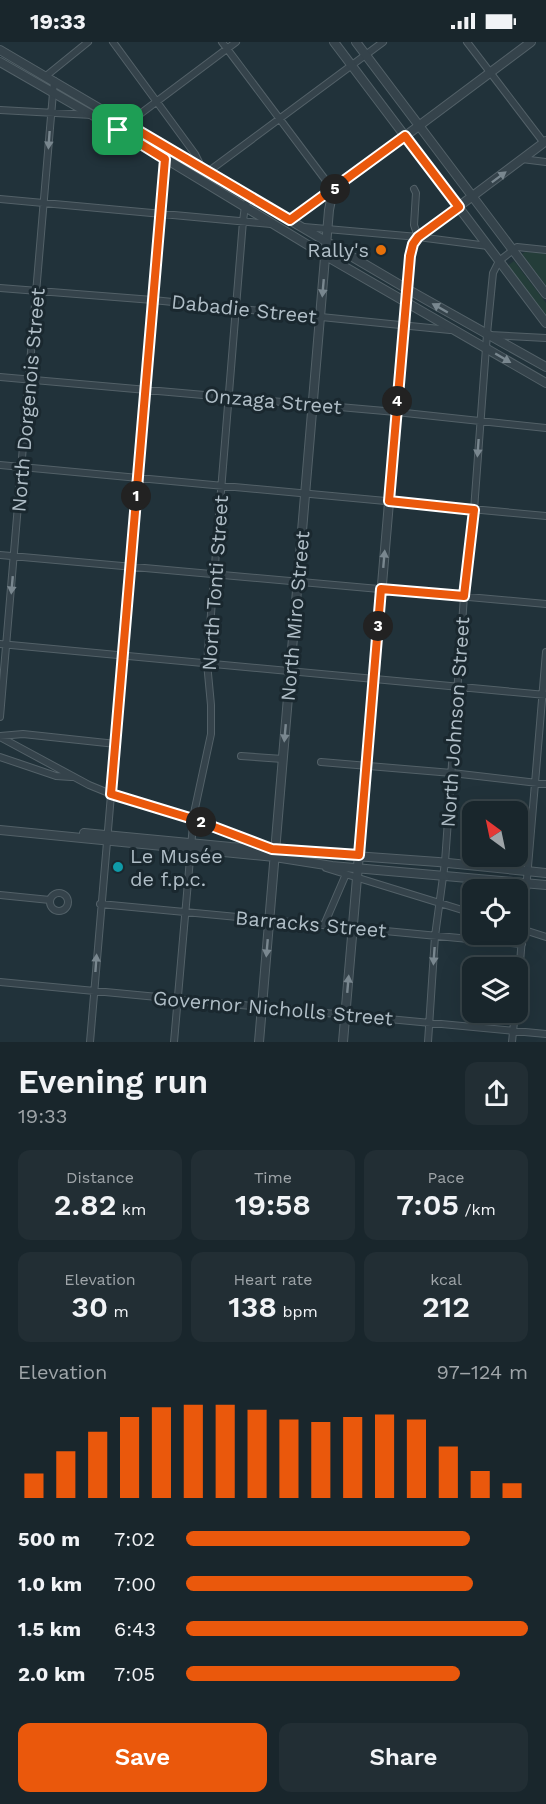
<!DOCTYPE html>
<html lang="en">
<head>
<meta charset="utf-8">
<style>
  body { margin:0; font-family:"Work Sans",sans-serif; background:#222e34; color:#f1f3f6; height:100vh; display:flex; flex-direction:column; font-size:22px; white-space:nowrap }
  * { box-sizing:border-box; margin:0 }
  p { font-size:20px; color:#9fa5a9 }
  .icon { flex:none; width:33px; height:33px; fill:none; stroke:currentColor; stroke-width:2; stroke-linecap:round; stroke-linejoin:round }
  .map { position:relative; height:1000px; overflow:hidden }
  .sheet { display:flex; flex-direction:column; background:#19262c; flex:1 }
  .sheet>* { flex:none }
  .needle { width:39px; rotate:327deg }
  .fabs { position:absolute; left:462px; top:759px; display:grid; gap:12px }
  .fabs a { display:grid; place-items:center; width:66px; height:66px; border-radius:12px; background:#19262c; box-shadow:0 6px 24px #0002,0 0 0 2px #374348; font-size:30px }
  .pin { position:absolute; display:grid; place-items:center; width:51px; height:51px; color:#fff; margin:-26px; border-radius:12px; box-shadow:0 3px 9px #0006 }
  .km { position:absolute; width:30px; height:30px; margin:-15px; border-radius:50%; background:#222; color:#fff; font-size:16px; line-height:30px; text-align:center }
  .round { display:grid; place-items:center; flex:none; width:63px; height:63px; border-radius:12px; background:#222e34 }
  .overview { display:flex; align-items:center; justify-content:space-between; height:102px; padding:0 18px }
  h1 { font-size:33px; font-weight:600; line-height:45px }
  .stats { display:grid; grid-template-columns:repeat(3,1fr); gap:9px; height:102px; padding:6px 18px }
  .stats div { display:grid; align-content:center; border-radius:12px; background:#222e34; text-align:center }
  .stats b { font-size:30px; font-weight:600 }
  .stats small { font-size:16px; font-weight:400 }
  .stats p { font-size:16px }
  .chart { height:168px; padding:12px 18px }
  .chart p { display:flex; justify-content:space-between }
  .chart svg { width:100%; height:108px; margin-top:6px; stroke:#ea580c; stroke-width:6 }
  .cta { display:flex; gap:12px; margin-top:auto; padding:12px 18px }
  .cta a { flex:1; height:69px; border-radius:12px; background:#ea580c; color:#fff; font-size:24px; font-weight:600; line-height:69px; text-align:center }
  .cta a+a { background:#222e34; color:#f1f3f6 }
  ul { padding:0 18px; list-style:none; font-size:20px }
  li { display:grid; grid-template-columns:96px 72px 1fr; align-items:center; height:45px }
  li i { height:15px; border-radius:8px; background:#ea580c }
  .status { display:flex; justify-content:space-between; align-items:center; height:42px; padding:0 30px; background:#19262c; direction:ltr }
  .status svg { height:16px; fill:currentColor }
  .map>svg:first-child { display:block }
  .green { fill:#243d39 }
  .lines { fill:none; stroke-linecap:round; stroke-linejoin:round }
  .minor-casing { stroke:#536168; stroke-width:8 }
  .tertiary-casing { stroke:#536168; stroke-width:10 }
  .minor { stroke:#35434b; stroke-width:6 }
  .tertiary { stroke:#35434b; stroke-width:8 }
  .oneway { fill:#79878f }
  .route-casing { stroke:#fff; stroke-width:12 }
  .route { stroke:#ea580c; stroke-width:8 }
  .food-dot { fill:#e8710a; stroke:#1a282f; stroke-width:2 }
  .culture-dot { fill:#0f9aa8; stroke:#1a282f; stroke-width:2 }
  .labels { text-anchor:middle; dominant-baseline:central; stroke-width:6; stroke-linejoin:round; paint-order:stroke }
  .poi-label { font-size:20px; fill:#b0bec7; stroke:#1a282f; text-anchor:end }
  .street-label { font-size:20px; fill:#b0bec7; stroke:#1a282f }
</style>
</head>
<body>
<div class="status"><b>19:33</b><svg viewBox="0 0 49 12"><path d="M0 12V9h3v3zM5 12V6h3v6zM10 12V3h3v9zM15 12V0h3v12zM26 1h20v11H26zM47 4h2v5h-2z"/></svg></div>
<div class="map">
<svg width="546" height="1000" viewBox="0 0 546 1000">
  <rect width="100%" height="100%" fill="#21323a"/>
  <path class="green" d="M525 210 546 211V244L522 212Z
    M514 219 546 261V277L507 224Z"/>
  <g class="lines">
    <g class="minor-casing">
      <path id="minor" d="M113 0 195 112 201 124
        M222 0 333 148
        M467 0 544 101
        M46 34 88 0
        M0 68 92 73
        M124 84 236 0
        M522 117 546 120
        M209 129 383 0
        M414 147 416 151 414 183 418 195
        M0 157 271 182
        M304 185 418 195 488 204
        M0 246 153 258 450 288
        M490 293 546 296
        M0 335 396 370 546 386
        M0 423 546 474
        M0 513 546 562
        M0 602 546 653
        M0 675 54 39
        M0 694 23 692 116 702
        M0 695 89 743 111 752 193 777 269 805
        M241 714 283 717
        M0 715 56 734 71 735
        M321 720 452 731 546 742
        M326 826 472 871
        M50 860a9 9 0 1 1 18 0a9 9 0 1 1-18 0Z
        M0 853 50 858
        M100 862 522 902
        M324 883 346 832
        M518 886 546 895
        M0 940 546 992
        M518 944 546 610
        M90 1000 165 117 171 107
        M174 1000 194 771 211 692V663L207 621 243 179 245 164 251 154
        M428 1000 435 894 445 820 464 554 474 468 487 292 493 231 499 219 517 205 546 208
        M512 1000 515 970"/>
    </g>
    <g class="tertiary-casing">
      <path id="tertiary" d="M334 0 546 281
        M356 0 546 252
        M0 8 407 247 546 325
        M0 20 118 88 326 214 546 341
        M290 178 333 148
        M0 788 275 815 332 824 546 843
        M84 791 231 805 438 820 546 831
        M259 1000 329 168 333 148 531 0
        M343 1000 410 214 413 202 418 195 546 99"/>
    </g>
    <use href="#minor" class="minor"/>
    <use href="#tertiary" class="tertiary"/>
  </g>
  <defs><path id="oneway-solid" d="M-6-.8H1V-3.2L6.5 0L1 3.2V.8H-6Z" transform="scale(1.5)"/></defs>
  <g class="oneway">
    <use href="#oneway-solid" transform="translate(49 98) rotate(94)"/>
    <use href="#oneway-solid" transform="translate(499 135) rotate(-37)"/>
    <use href="#oneway-solid" transform="translate(323 246) rotate(95)"/>
    <use href="#oneway-solid" transform="translate(440 266) rotate(-150)"/>
    <use href="#oneway-solid" transform="translate(503 316) rotate(30)"/>
    <use href="#oneway-solid" transform="translate(478 406) rotate(94)"/>
    <use href="#oneway-solid" transform="translate(384 517) rotate(-85)"/>
    <use href="#oneway-solid" transform="translate(12 543) rotate(95)"/>
    <use href="#oneway-solid" transform="translate(285 691) rotate(95)"/>
    <use href="#oneway-solid" transform="translate(267 906) rotate(95)"/>
    <use href="#oneway-solid" transform="translate(434 914) rotate(94)"/>
    <use href="#oneway-solid" transform="translate(96 921) rotate(-86)"/>
    <use href="#oneway-solid" transform="translate(348 942) rotate(-85)"/>
  </g>
  <g class="lines">
    <g class="route-casing">
      <path id="route" d="M127 82 290 178 405 94 459 165 418 195 413 202 410 214 389 459 474 468 464 554 381 547 359 813 272 807 193 777 111 752 165 117 118 88Z"/>
    </g>
    <use href="#route" class="route"/>
  </g>
  <circle class="food-dot" cx="381" cy="208" r="6"/>
  <circle class="culture-dot" cx="118" cy="825" r="6"/>
  <g class="labels">
    <g class="poi-label">
      <text x="369" y="208">Rally's</text>
      <text x="130" y="814" text-anchor="start">Le Musée<tspan x="130" dy="23">de f.p.c.</tspan></text>
    </g>
    <g class="street-label">
      <text transform="translate(244 267) rotate(6)">Dabadie Street</text>
      <text transform="translate(28 358) rotate(-85)">North Dorgenois Street</text>
      <text transform="translate(273 359) rotate(5)">Onzaga Street</text>
      <text transform="translate(215 541) rotate(-86)">North Tonti Street</text>
      <text transform="translate(295 574) rotate(-85)">North Miro Street</text>
      <text transform="translate(455 680) rotate(-86)">North Johnson Street</text>
      <text transform="translate(311 882) rotate(5)">Barracks Street</text>
      <text transform="translate(273 966) rotate(5)">Governor Nicholls Street</text>
    </g>
  </g>
</svg>
<div class="fabs">
<a><svg class="needle" viewBox="-14 -14 28 28"><path d="M0-13l5 13h-10z" fill="#e53935"/><path d="M0 13l5-13h-10z" fill="#9fa5a9"/></svg></a>
<a><svg class="icon" aria-label="locate" viewBox="0 0 24 24"><circle cx="12" cy="12" r="6"/><path d="M12 2v4M12 18v4M2 12h4M18 12h4"/></svg></a>
<a><svg class="icon" aria-label="layers" viewBox="0 0 24 24"><path d="M12 4l9 5-9 5-9-5zM3 14l9 5 9-5"/></svg></a>
</div>
<div class="pin" style="left:118px;top:88px;background:#1e9e55"><svg class="icon" aria-label="arrive" viewBox="0 0 24 24"><path d="M6 21V4h12l-3 4 3 4H6"/></svg></div>
<b class="km" style="left:136px;top:454px">1</b>
<b class="km" style="left:201px;top:780px">2</b>
<b class="km" style="left:378px;top:584px">3</b>
<b class="km" style="left:397px;top:359px">4</b>
<b class="km" style="left:335px;top:147px">5</b>
</div>
<section class="sheet">
<div class="overview"><div><h1>Evening run</h1><p>19:33</p></div><a class="round"><svg class="icon" aria-label="share" viewBox="0 0 24 24"><path d="M12 15V3M7 8l5-5 5 5M5 13v7h14v-7"/></svg></a></div>
<div class="stats">
<div><p>Distance</p><b>2.82<small> km</small></b></div>
<div><p>Time</p><b>19:58</b></div>
<div><p>Pace</p><b>7:05<small> /km</small></b></div>
</div>
<div class="stats">
<div><p>Elevation</p><b>30<small> m</small></b></div>
<div><p>Heart rate</p><b>138<small> bpm</small></b></div>
<div><p>kcal</p><b>212</b></div>
</div>
<div class="chart"><p><span>Elevation</span>97–124 m</p>
<svg viewBox="0 0 160 44" preserveAspectRatio="none"><path d="M5 44V34M15 44V25M25 44V17M35 44V11M45 44V7M55 44V6M65 44V6M75 44V8M85 44V12M95 44V13M105 44V11M115 44V10M125 44V12M135 44V23M145 44V33M155 44V38"/></svg>
</div>
<ul>
<li><b>500 m</b>7:02<i style="width:83%"></i></li>
<li><b>1.0 km</b>7:00<i style="width:84%"></i></li>
<li><b>1.5 km</b>6:43<i style="width:100%"></i></li>
<li><b>2.0 km</b>7:05<i style="width:80%"></i></li>
</ul>
<div class="cta"><a>Save</a><a>Share</a></div>
</section>
</body>
</html>
